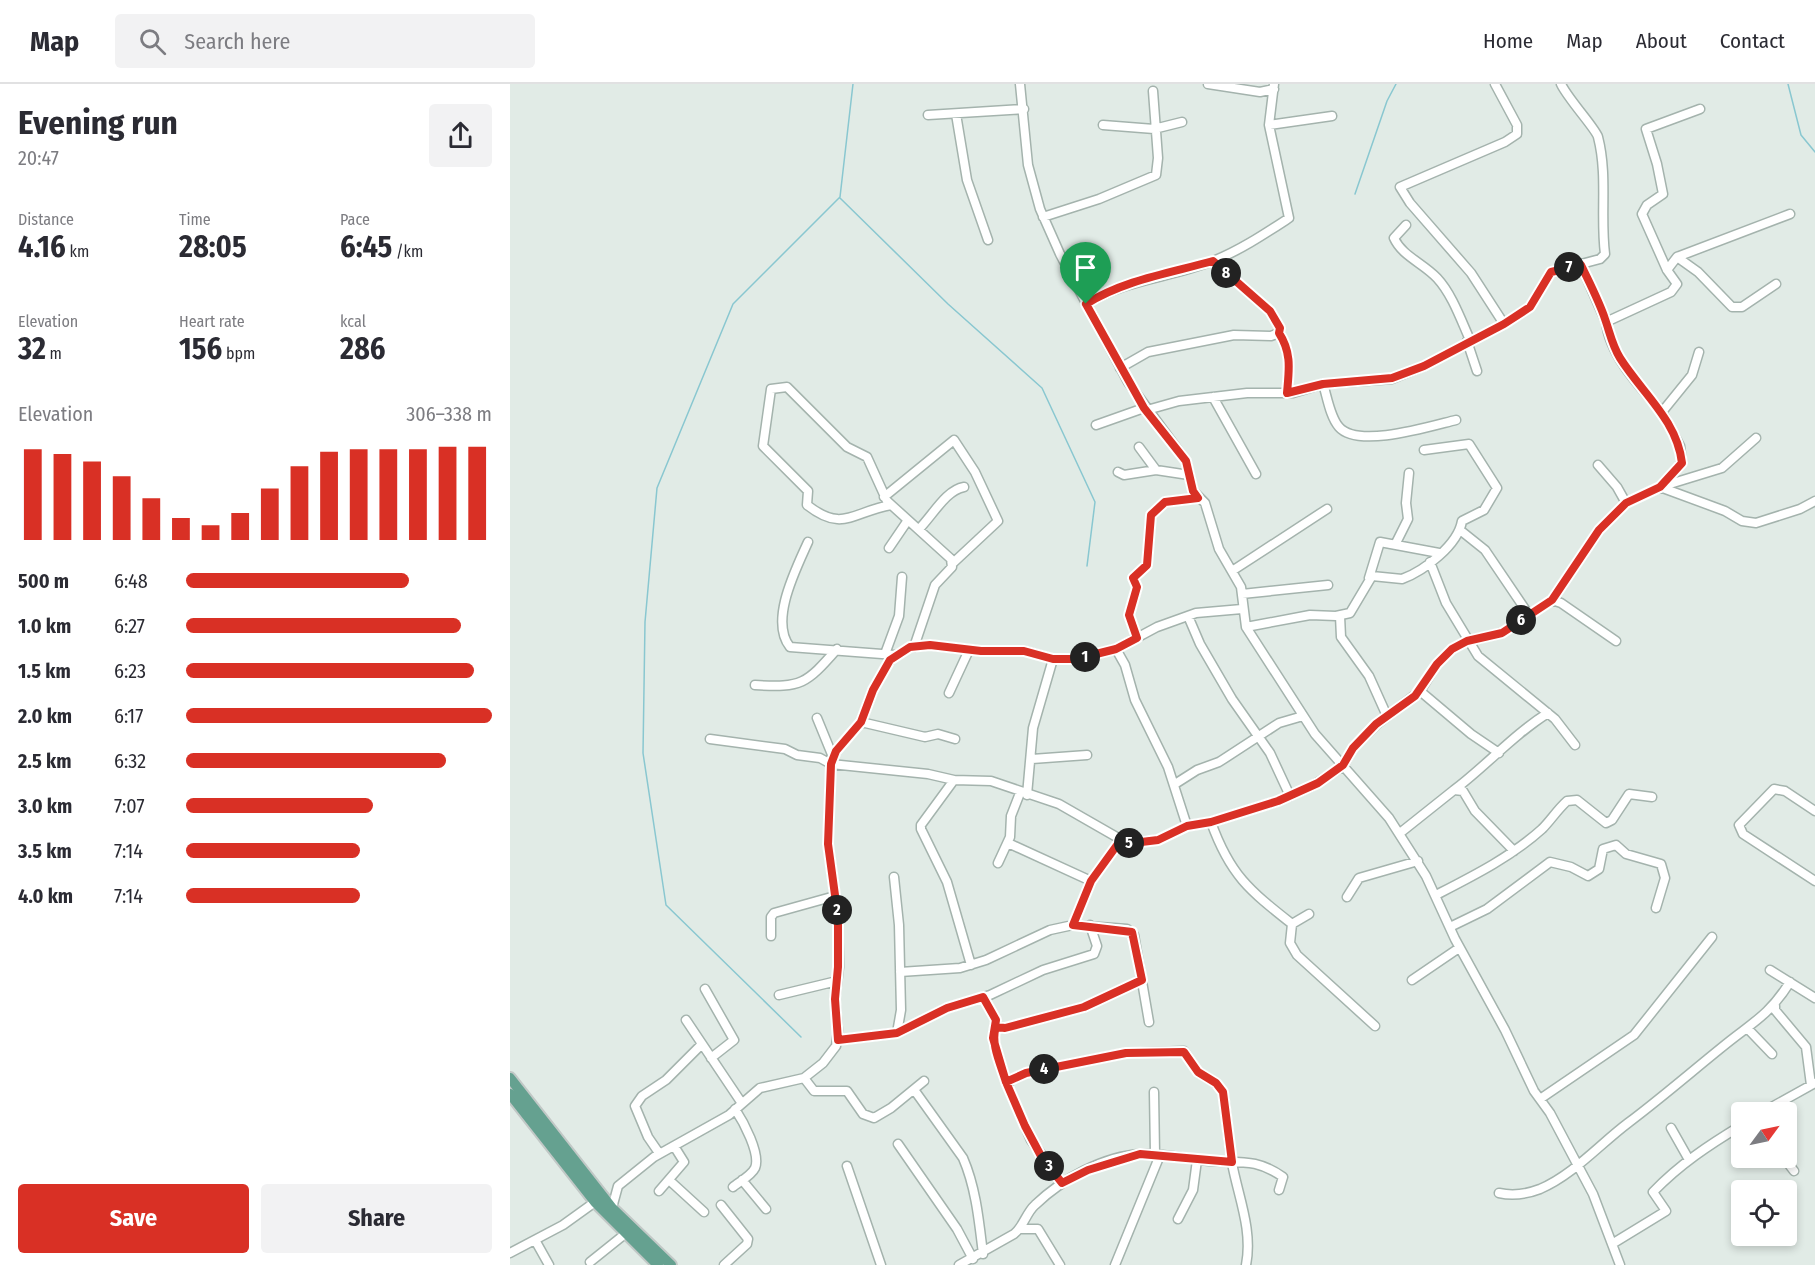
<!DOCTYPE html>
<html lang="en">
<head>
<meta charset="utf-8">
<style>
  body { margin:0; font-family:"Fira Sans Condensed",sans-serif; background:#f2f2f3; color:#2b2b33; height:100vh; display:flex; flex-direction:column; font-size:22px; white-space:nowrap }
  * { box-sizing:border-box; margin:0 }
  p { font-size:20px; color:#7c7c81 }
  .icon { flex:none; width:33px; height:33px; fill:none; stroke:currentColor; stroke-width:2; stroke-linecap:round; stroke-linejoin:round }
  .map { position:relative; flex:1; overflow:hidden }
  .side { display:flex; flex-direction:column; background:#fff; width:510px }
  .side>* { flex:none }
  .needle { width:39px; rotate:57deg }
  .tools { position:absolute; left:1221px; top:1018px; display:grid; gap:12px }
  .tools a { display:grid; place-items:center; width:66px; height:66px; border-radius:6px; background:#fff; box-shadow:0 3px 9px #0003; font-size:30px }
  .pin { position:absolute; display:grid; place-items:center; width:51px; height:51px; color:#fff; margin:-62px -26px; border-radius:50% 50% 50% 0; rotate:-45deg; box-shadow:0 0 6px #0007 }
  .pin .icon { rotate:45deg }
  .km { position:absolute; width:30px; height:30px; margin:-15px; border-radius:50%; background:#222; color:#fff; font-size:16px; line-height:30px; text-align:center }
  .round { display:grid; place-items:center; flex:none; width:63px; height:63px; border-radius:6px; background:#f2f2f3 }
  .head { display:flex; align-items:center; justify-content:space-between; height:102px; padding:0 18px }
  h1 { font-size:33px; font-weight:700; line-height:45px }
  .stats { display:grid; grid-template-columns:repeat(3,1fr); gap:9px; height:102px; padding:6px 18px }
  .stats div { display:grid; align-content:center }
  .stats b { font-size:30px; font-weight:700 }
  .stats small { font-size:16px; font-weight:400 }
  .stats p { font-size:16px }
  .chart { height:168px; padding:12px 18px }
  .chart p { display:flex; justify-content:space-between }
  .chart svg { width:100%; height:108px; margin-top:6px; stroke:#d93025; stroke-width:6 }
  .button { display:flex; gap:12px; margin-top:auto; padding:12px 18px }
  .button a { flex:1; height:69px; border-radius:6px; background:#d93025; color:#fff; font-size:24px; font-weight:700; line-height:69px; text-align:center }
  .button a+a { background:#f2f2f3; color:#2b2b33 }
  ul { padding:0 18px; list-style:none; font-size:20px }
  li { display:grid; grid-template-columns:96px 72px 1fr; align-items:center; height:45px }
  li i { height:15px; border-radius:8px; background:#d93025 }
  header { display:flex; align-items:center; gap:36px; box-sizing:border-box; height:84px; padding:0 30px; background:#fff; border-bottom:2px solid #e1e1e2 }
  header strong { font-size:28px }
  nav { display:flex; gap:33px; margin-inline-start:auto; font-size:21px }
  .search { width:420px; height:54px; background:#f2f2f3; display:flex; align-items:center; gap:15px; box-sizing:border-box; padding:0 21px; border-radius:6px; color:#7c7c81; font-size:22px }
  main { display:flex; flex:1; min-height:0 }
  .map>svg:first-child { display:block }
  .lines { fill:none; stroke-linecap:round; stroke-linejoin:round }
  .stream { stroke:#89c7d0; stroke-width:1.5 }
  .minor-casing { stroke:#a4b3ad; stroke-width:11 }
  .major-casing { stroke:#c1c8c6; stroke-width:14 }
  .minor { stroke:#fff; stroke-width:8 }
  .major { stroke:#65a190; stroke-width:10 }
  .route-casing { stroke:#fff; stroke-width:12 }
  .route { stroke:#d93025; stroke-width:8 }
</style>
</head>
<body>
<header>
<strong>Map</strong>
<div class="search"><svg class="icon" aria-label="search" viewBox="0 0 24 24"><circle cx="10" cy="10" r="6"/><path d="M15 15l6 6"/></svg>Search here</div>
<nav><a>Home</a><a>Map</a><a>About</a><a>Contact</a></nav>
</header>
<main>
<section class="side">
<div class="head"><div><h1>Evening run</h1><p>20:47</p></div><a class="round"><svg class="icon" aria-label="share" viewBox="0 0 24 24"><path d="M12 15V3M7 8l5-5 5 5M5 13v7h14v-7"/></svg></a></div>
<div class="stats">
<div><p>Distance</p><b>4.16<small> km</small></b></div>
<div><p>Time</p><b>28:05</b></div>
<div><p>Pace</p><b>6:45<small> /km</small></b></div>
</div>
<div class="stats">
<div><p>Elevation</p><b>32<small> m</small></b></div>
<div><p>Heart rate</p><b>156<small> bpm</small></b></div>
<div><p>kcal</p><b>286</b></div>
</div>
<div class="chart"><p><span>Elevation</span>306–338 m</p>
<svg viewBox="0 0 160 44" preserveAspectRatio="none"><path d="M5 44V7M15 44V9M25 44V12M35 44V18M45 44V27M55 44V35M65 44V38M75 44V33M85 44V23M95 44V14M105 44V8M115 44V7M125 44V7M135 44V7M145 44V6M155 44V6"/></svg>
</div>
<ul>
<li><b>500 m</b>6:48<i style="width:73%"></i></li>
<li><b>1.0 km</b>6:27<i style="width:90%"></i></li>
<li><b>1.5 km</b>6:23<i style="width:94%"></i></li>
<li><b>2.0 km</b>6:17<i style="width:100%"></i></li>
<li><b>2.5 km</b>6:32<i style="width:85%"></i></li>
<li><b>3.0 km</b>7:07<i style="width:61%"></i></li>
<li><b>3.5 km</b>7:14<i style="width:57%"></i></li>
<li><b>4.0 km</b>7:14<i style="width:57%"></i></li>
</ul>
<div class="button"><a>Save</a><a>Share</a></div>
</section>
<div class="map">
<svg width="1305" height="1181" viewBox="0 0 1305 1181">
  <rect width="100%" height="100%" fill="#e1ebe6"/>
  <g class="lines">
    <path class="stream" d="M1278 0 1291 51 1305 68
      M845 110 877 17 886 0
      M330 114 438 220 532 304 585 418 577 482
      M291 953 156 821 133 669 135 538 147 404 223 220 330 113 343 0"/>
    <g class="minor-casing">
      <path id="minor" d="M510 0 518 81 530 125 550 170 618 298 676 377 683 407 695 419 709 465 731 503 736 543 805 650 879 734 916 792 945 855 995 946 1024 1007 1040 1029 1083 1110 1110 1181
        M698 0 750 8 764 5
        M446 30 457 96 478 156
        M418 31 514 25
        M593 41 644 45 672 38
        M759 41 822 32
        M533 133 589 115 646 91 648 74 643 7
        M896 141 884 154C892 172 913 179 927 194 942 210 951 236 960 256
        M1167 173 1188 188 1222 223H1232L1266 200
        M1071 181 1096 238 1161 208 1167 200 1157 186 1132 130 1137 121 1153 110 1147 80 1136 45 1190 25
        M1157 186 1167 173 1280 130
        M576 220C616 195 660 194 703 177 729 167 756 149 779 134L759 41 764 0
        M1096 238C1100 272 1130 303 1152 328
        M994 240 1020 223 1041 188 1090 175 1095 170C1090 131 1098 92 1088 53 1086 45 1058 15 1051 0
        M769 249C782 269 779 286 777 309
        M957 257 967 287
        M610 284 638 268 724 251 761 252 769 249 770 244 760 227 703 177
        M813 300C817 312 820 333 829 343 848 365 921 342 946 336
        M703 313 746 390
        M637 326 669 317 737 309H783L813 300 882 295 914 282 994 240 961 189 900 119 890 103 995 58 1007 50V41L985 0
        M586 341 634 324
        M1246 354 1212 384 1150 403 1215 427 1232 437 1246 439 1290 425 1305 417
        M629 363 646 386 679 391
        M1088 381 1107 403 1116 419
        M608 388 614 391 646 386
        M374 413 444 356 465 388 488 437 443 479
        M381 421C342 428 333 449 297 421L298 407 253 362 261 305 277 303 337 363 357 373 377 417 441 475 442 483 425 501 404 563
        M409 445C423 431 436 406 454 403
        M950 446 975 466 1019 531
        M298 458C286 485 259 537 280 563L385 571
        M886 459 898 435 896 419 899 389
        M379 464 398 436
        M920 478 936 519 968 572 1045 635 1065 661
        M722 487 817 425
        M859 494 870 458 929 469
        M732 510 818 501
        M1042 516 1051 519 1106 557
        M678 532 690 560 722 615 760 669 780 712
        M830 532 831 553 859 592 877 632
        M736 543 800 531 826 532 840 529 862 492 892 495C914 487 948 461 952 437L974 426 987 404 959 360 914 366
        M627 554 619 531 627 503 623 494 637 481 641 431 655 418 688 414
        M606 565 615 581 625 616 658 683 677 742
        M375 570 389 532 392 493
        M245 601C292 604 296 600 327 565
        M910 607 961 650 989 669
        M439 609 459 566
        M307 634 323 673
        M351 638 415 653 428 650 445 655
        M200 655 275 665 287 671 310 674 321 680 418 690 444 696 481 697 549 720 617 759 648 756 677 742 701 738 768 717 802 702 833 682 843 664 866 641 910 607 927 580 942 565 957 557 992 549 1042 516 1089 446 1116 419 1150 403 1172 379 1170 362 1152 328 1182 291 1189 268
        M522 675 577 671
        M444 696 411 741V745L437 798 461 881
        M665 700 687 686 709 678 769 639 793 632
        M944 706C976 682 1004 650 1038 629
        M517 711 523 644 543 575
        M1305 727 1275 707 1264 705 1229 741 1233 750 1305 797
        M701 738C720 791 739 806 782 840L799 830
        M890 749 944 706 953 707 965 727 1004 767
        M498 759 581 797
        M488 779 500 753 501 732 510 709
        M384 793 389 841 391 926 387 949
        M926 811C963 792 1001 773 1032 745 1041 736 1047 726 1057 717L1067 716 1096 739 1102 736 1119 710 1142 713
        M837 813 849 794 908 777
        M782 840 780 859 787 871 865 942
        M563 841 581 797 610 757
        M940 843 977 825 1040 778 1061 783 1078 792 1089 785 1093 765 1106 761 1116 770 1151 780 1155 794 1146 824
        M261 852V833L264 829 325 812
        M1260 886 1305 914
        M390 888 450 884 476 876 540 846 563 841 617 845 624 851 639 938
        M902 896 949 864
        M195 905 224 956 201 974
        M269 911 327 897
        M473 913 486 936 483 954 496 998
        M1265 922V926L1296 963 1301 1001
        M176 936 231 1018
        M486 943 495 944 574 923 632 896
        M1238 945 1262 970
        M328 956 387 949 437 924 480 911 533 886 584 870 587 862 580 841
        M294 994 304 1007H337L353 1030 364 1034 381 1024 414 997
        M405 1007 453 1074C466 1104 469 1137 473 1170
        M644 1008 645 1070
        M1030 1015 1124 951 1202 853
        M1251 1029 1305 999
        M1161 1044 1178 1074
        M388 1060 447 1145 463 1175
        M149 1069 138 1053 125 1022 132 1012 156 996 192 960
        M1274 1074 1284 1087
        M337 1082 371 1181
        M159 1096 194 1128
        M232 1096 256 1125
        M552 1099 521 1056 496 998 516 989 616 969 674 967 688 988 706 999 713 1008C717 1032 718 1055 722 1079 728 1112 743 1146 736 1181
        M223 1103C229 1098 241 1092 245 1084 251 1070 233 1037 225 1025
        M149 1107 174 1078 164 1062
        M989 1109C1003 1112 1017 1110 1030 1105 1063 1091 1090 1060 1118 1039 1150 1015 1180 989 1211 964 1241 939 1258 933 1280 898
        M211 1121 238 1155 237 1160 214 1181
        M102 1124 108 1102 144 1073 219 1031 250 1004 294 994 313 979 326 962 328 947 325 915 329 883 328 833 318 760 321 680 326 667 351 638 363 606 380 576 400 563 420 561 471 567H515L543 575H566L606 565 647 543 686 529 732 525
        M668 1135 683 1106 687 1076
        M511 1145H528L550 1181
        M25 1156 39 1181
        M1102 1160 1156 1127 1143 1108C1170 1080 1199 1061 1232 1041
        M0 1169 53 1141 85 1118
        M80 1178 115 1150
        M449 1181 504 1150C514 1142 516 1129 525 1121 552 1095 594 1072 631 1070 654 1069 677 1075 699 1077 730 1079 746 1074 773 1093L769 1106
        M605 1181 650 1071"/>
    </g>
    <g class="major-casing">
      <path id="major" d="M0 994 102 1124 161 1181
        M0 1010 85 1118 148 1181"/>
    </g>
    <use href="#minor" class="minor"/>
    <use href="#major" class="major"/>
  </g>
  <g class="lines">
    <g class="route-casing">
      <path id="route" d="M576 220 634 324 676 377 683 407 688 414 655 418 641 431 637 481 623 494 627 503 619 531 627 554 606 565 566 575H543L514 567H471L420 561 400 563 380 576 363 606 351 638 326 667 321 680 318 760 328 833V883L325 915 328 956 387 949 437 924 473 913 486 936 483 954 496 998 515 1042 531 1072 552 1099 578 1086 630 1070 722 1078 713 1008 706 999 688 988 674 968 616 969 516 989 496 998C491 981 480 959 486 943L495 944 574 923 632 896 622 848 563 841 581 797 610 757 623 759 648 756 677 742 701 738 768 717 808 699 833 681 843 664 866 640 905 612 927 580 942 565 957 557 992 549 1042 516 1089 446 1116 419 1150 403 1172 379C1167 336 1132 309 1110 274 1102 261 1100 249 1095 235 1089 217 1079 198 1071 181L1041 188 1020 223 994 240 914 282 882 294 813 300 777 309C779 286 782 269 769 249L770 244 760 227 703 177C660 189 614 196 576 220"/>
    </g>
    <use href="#route" class="route"/>
  </g>
</svg>
<div class="tools">
<a><svg class="needle" viewBox="-14 -14 28 28"><path d="M0-13l5 13h-10z" fill="#e53935"/><path d="M0 13l5-13h-10z" fill="#7c7c81"/></svg></a>
<a><svg class="icon" aria-label="locate" viewBox="0 0 24 24"><circle cx="12" cy="12" r="6"/><path d="M12 2v4M12 18v4M2 12h4M18 12h4"/></svg></a>
</div>
<div class="pin" style="left:576px;top:220px;background:#1e9e55"><svg class="icon" aria-label="arrive" viewBox="0 0 24 24"><path d="M6 21V4h12l-3 4 3 4H6"/></svg></div>
<b class="km" style="left:575px;top:573px">1</b>
<b class="km" style="left:327px;top:826px">2</b>
<b class="km" style="left:539px;top:1082px">3</b>
<b class="km" style="left:534px;top:985px">4</b>
<b class="km" style="left:619px;top:759px">5</b>
<b class="km" style="left:1011px;top:536px">6</b>
<b class="km" style="left:1059px;top:183px">7</b>
<b class="km" style="left:716px;top:189px">8</b>
</div>
</main>
</body>
</html>
